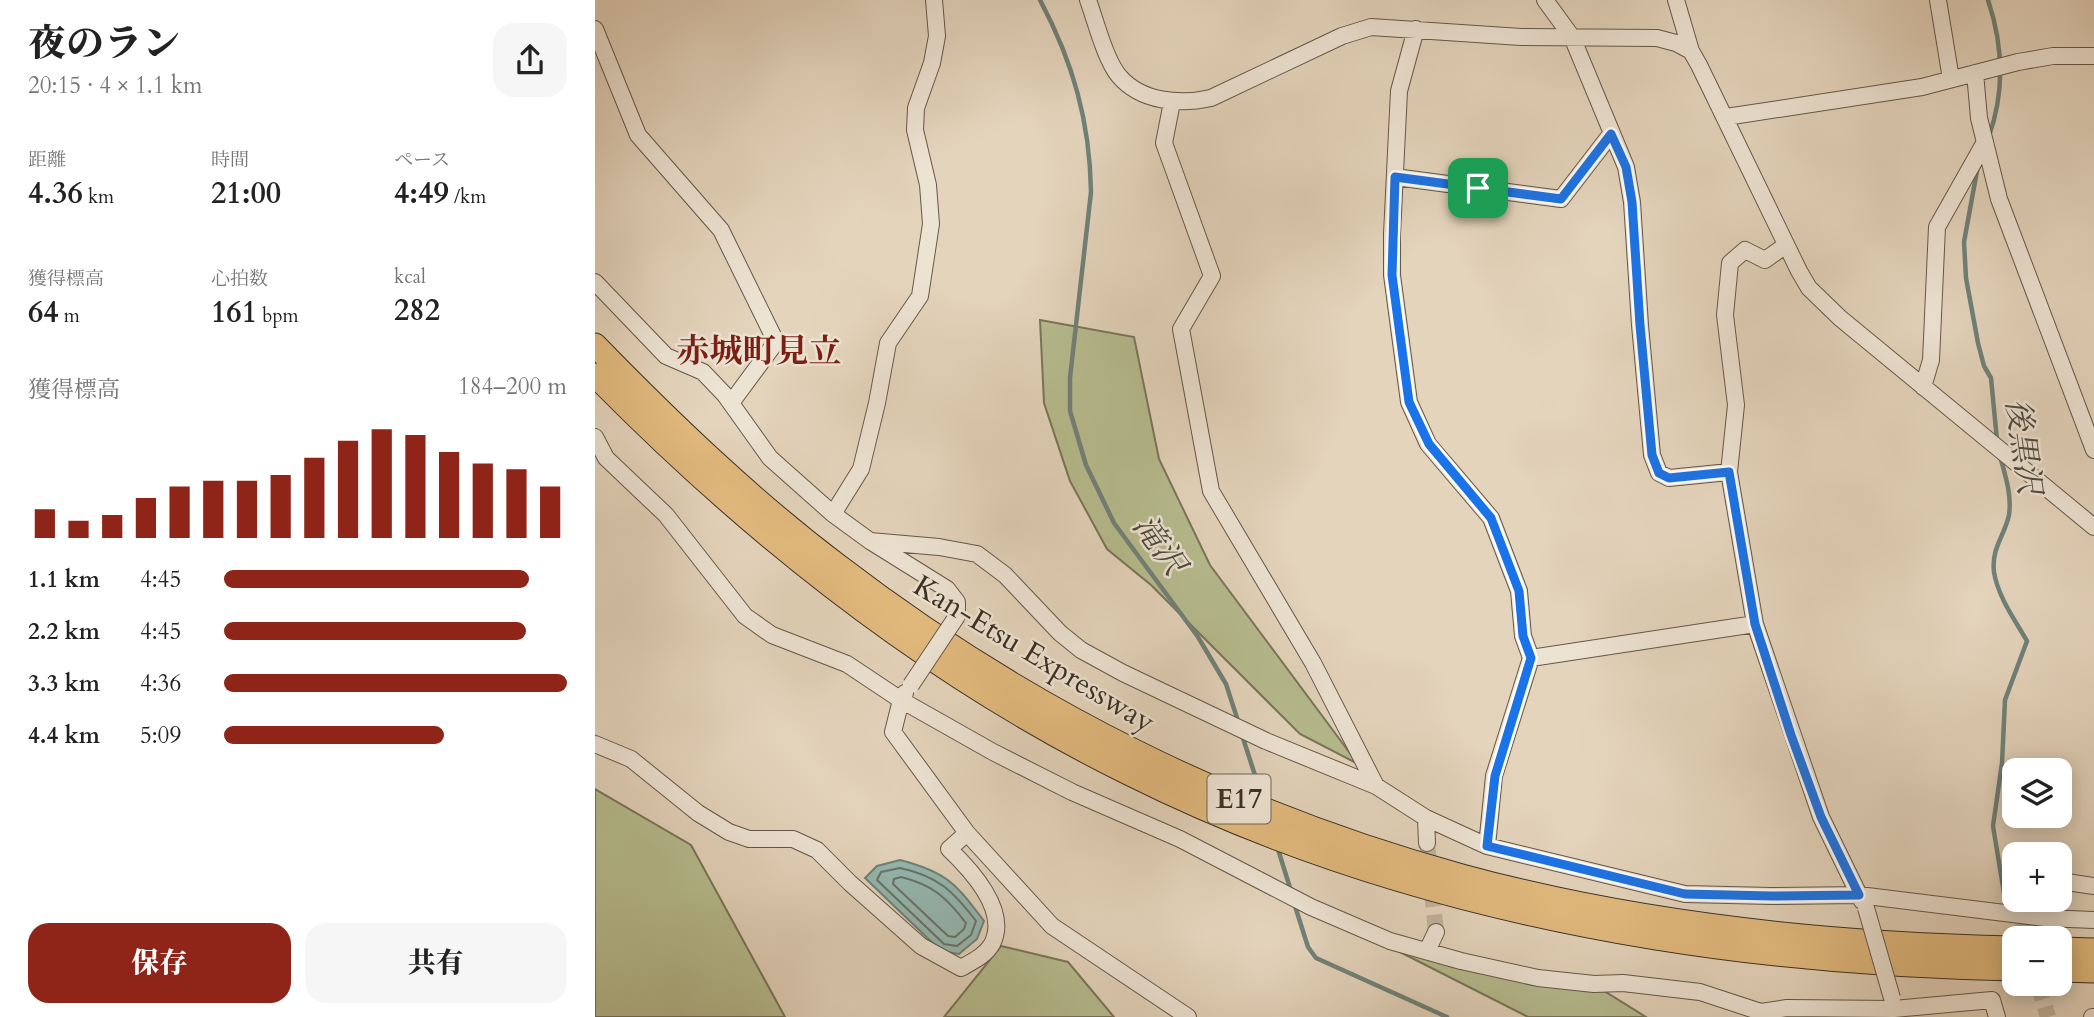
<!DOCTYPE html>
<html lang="ja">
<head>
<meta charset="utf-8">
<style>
  body { margin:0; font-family:Cardo,"Noto Serif JP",serif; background:#f6f6f6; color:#222; height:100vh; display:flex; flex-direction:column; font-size:26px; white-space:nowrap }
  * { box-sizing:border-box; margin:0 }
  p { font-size:23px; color:#767676 }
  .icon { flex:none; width:38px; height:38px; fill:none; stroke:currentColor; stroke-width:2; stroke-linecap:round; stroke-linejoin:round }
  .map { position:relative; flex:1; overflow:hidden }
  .side { display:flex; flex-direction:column; background:#fff; width:595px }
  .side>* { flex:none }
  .controls { position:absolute; left:1407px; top:758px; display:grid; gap:14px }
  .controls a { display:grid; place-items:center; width:70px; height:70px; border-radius:14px; background:#fff; box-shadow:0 4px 18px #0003; font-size:35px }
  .pin { position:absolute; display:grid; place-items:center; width:60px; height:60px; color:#fff; margin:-30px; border-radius:14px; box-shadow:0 4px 10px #0006 }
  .round { display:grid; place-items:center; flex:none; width:74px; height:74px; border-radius:21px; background:#f6f6f6 }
  .summary { display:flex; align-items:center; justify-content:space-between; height:119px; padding:0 28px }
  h1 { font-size:38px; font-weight:800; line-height:52px }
  .metrics { display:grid; grid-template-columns:repeat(3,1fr); gap:10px; height:119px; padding:7px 28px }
  .metrics div { display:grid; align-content:center }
  .metrics b { font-size:30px; font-weight:800 }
  .metrics small { font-size:19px; font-weight:400 }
  .metrics p { font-size:19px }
  .chart { height:196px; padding:14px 28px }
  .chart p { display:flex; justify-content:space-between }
  .chart svg { width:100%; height:126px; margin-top:7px; stroke:#8f2418; stroke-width:6 }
  .button { display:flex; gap:14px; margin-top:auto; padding:14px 28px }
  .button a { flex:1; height:80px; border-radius:21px; background:#8f2418; color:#fff; font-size:28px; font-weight:800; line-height:80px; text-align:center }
  .button a+a { background:#f6f6f6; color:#222 }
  ul { padding:0 28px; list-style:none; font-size:23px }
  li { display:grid; grid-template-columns:112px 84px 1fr; align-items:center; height:52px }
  li i { height:18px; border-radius:9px; background:#8f2418 }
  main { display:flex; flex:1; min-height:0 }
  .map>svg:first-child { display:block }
  .green { fill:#b6bc8f; stroke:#78765a; stroke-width:2 }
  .water { fill:#95b8b1; stroke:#708179; stroke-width:2 }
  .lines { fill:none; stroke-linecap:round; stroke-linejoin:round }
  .shore { stroke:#67746a; stroke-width:2 }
  .stream { stroke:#708179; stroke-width:4.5 }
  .minor-tunnel { stroke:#c2b39e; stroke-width:16; stroke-dasharray:16 8; stroke-linecap:butt }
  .minor-casing { stroke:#64584a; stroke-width:18 }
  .highway-casing { stroke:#392f24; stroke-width:25 }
  .minor { stroke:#ede3d3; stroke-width:16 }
  .highway { stroke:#e2ba7e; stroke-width:23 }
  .minor-bridge-casing { stroke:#64584a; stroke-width:18; stroke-linecap:butt }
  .minor-bridge { stroke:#ede3d3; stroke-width:16 }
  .route-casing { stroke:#fff; stroke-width:14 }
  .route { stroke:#1a73e8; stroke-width:9 }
  .labels { text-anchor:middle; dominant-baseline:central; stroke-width:5; stroke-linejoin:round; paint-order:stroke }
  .shield { fill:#ede3d3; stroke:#6f6558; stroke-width:2 }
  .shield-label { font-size:28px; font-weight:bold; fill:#392f24 }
  .street-label { font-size:30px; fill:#392f24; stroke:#ede3d3 }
  .water-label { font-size:32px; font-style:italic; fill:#4b4a40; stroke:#ede3d3 }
  .quarter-label { font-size:33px; font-weight:bold; fill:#7a1f14; stroke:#ede3d3 }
</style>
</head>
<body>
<main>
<section class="side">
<div class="summary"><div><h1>夜のラン</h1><p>20:15 · 4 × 1.1 km</p></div><a class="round"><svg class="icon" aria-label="share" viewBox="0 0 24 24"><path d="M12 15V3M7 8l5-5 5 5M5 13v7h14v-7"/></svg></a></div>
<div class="metrics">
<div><p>距離</p><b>4.36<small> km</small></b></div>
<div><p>時間</p><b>21:00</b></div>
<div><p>ペース</p><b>4:49<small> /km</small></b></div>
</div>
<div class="metrics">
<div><p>獲得標高</p><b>64<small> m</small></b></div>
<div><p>心拍数</p><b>161<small> bpm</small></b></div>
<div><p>kcal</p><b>282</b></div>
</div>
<div class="chart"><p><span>獲得標高</span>184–200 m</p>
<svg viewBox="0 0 160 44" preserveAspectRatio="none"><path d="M5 44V34M15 44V38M25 44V36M35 44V30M45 44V26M55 44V24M65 44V24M75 44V22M85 44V16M95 44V10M105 44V6M115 44V8M125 44V14M135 44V18M145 44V20M155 44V26"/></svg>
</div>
<ul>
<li><b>1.1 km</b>4:45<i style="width:89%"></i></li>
<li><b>2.2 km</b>4:45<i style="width:88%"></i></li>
<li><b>3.3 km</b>4:36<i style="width:100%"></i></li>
<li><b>4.4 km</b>5:09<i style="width:64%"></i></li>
</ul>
<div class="button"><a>保存</a><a>共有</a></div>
</section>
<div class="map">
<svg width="1499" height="1017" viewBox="0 0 1499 1017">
  <rect width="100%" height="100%" fill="#e4d4bc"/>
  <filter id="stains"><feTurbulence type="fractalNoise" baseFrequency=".00286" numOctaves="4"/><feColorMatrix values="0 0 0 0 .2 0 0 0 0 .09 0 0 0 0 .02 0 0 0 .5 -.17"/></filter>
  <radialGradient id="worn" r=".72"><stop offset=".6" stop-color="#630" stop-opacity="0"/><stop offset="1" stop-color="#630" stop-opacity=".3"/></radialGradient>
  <path class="green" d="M445 320 539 337 564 459 615 565 763 764 705 734 556 585 512 549 475 481 449 403Z
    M0 789 96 845 190 1017H0Z
    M406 946 473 962 519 1017H349Z
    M799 949 1001 986 1051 1017H933Z"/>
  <path class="water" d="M305 860C352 872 361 884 389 921L382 939 364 954 346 951 270 878 282 866Z"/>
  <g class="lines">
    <path class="shore" d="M305 868C343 876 358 891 381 921L376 935 362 946 349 944 282 880 286 872Z
      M306 877C338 885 351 897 371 923L369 929 360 937 353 936 298 884 299 879Z"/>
    <path class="stream" d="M445 0C478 62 495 122 496 192L475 378V411L491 465 519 523 603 637 631 684 644 724
      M1393 0C1408 45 1410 91 1394 136
      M1382 171 1369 242 1371 278 1383 343 1389 366 1396 378 1402 440
      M1405 456C1410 475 1417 494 1414 515 1410 535 1396 548 1399 572 1403 597 1420 620 1432 641L1410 700 1407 763 1398 826 1409 893
      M647 735 668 800
      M682 846 696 891
      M700 906 713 947 721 958 852 1017"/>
    <path class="minor-tunnel" d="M832 843 841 932
      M1420 900 1431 938
      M1443 984 1453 1017"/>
    <g class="minor-casing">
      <path id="minor" d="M493 0C501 22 510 59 524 76 546 102 585 105 616 98L747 36 776 27 926 37 1062 38 1081 43 1096 51 1104 65 1204 271 1214 288 1245 318 1499 527
        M950 0 977 37 1031 167 1037 202 1045 325 1057 455 1064 473 1074 478 1134 472
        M1081 0 1096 51
        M1343 0 1356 79
        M0 29 43 135 126 230 181 342 136 403
        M821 29 804 91 797 234V275L814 402 833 444 896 518 924 591 928 636 936 658 899 776 892 846
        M1380 73 1384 118 1404 199 1499 450
        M577 102 569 143 617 276 586 329 616 491 718 663 781 786
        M1131 117 1327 87 1423 62 1458 56H1499
        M800 177 966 199 1016 134
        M1191 245 1170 260 1150 250 1135 263 1130 315 1141 405 1134 472 1160 624 1226 817 1267 901
        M0 282 71 356 108 372 130 395 175 458 238 514 275 541 352 589 362 602V616
        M1328 387 1336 360 1342 227 1390 142
        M0 437 11 458 71 515 150 616 177 635 252 664 306 700 398 752 477 792 585 839 716 907 795 941 866 961 943 978 999 984 1028 983 1105 992 1166 1012 1192 1008 1299 1009 1397 1000 1402 1017
        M238 514 266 469 282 403 293 343 325 296 336 224 333 185 320 130 321 108 337 63 342 36 339 0
        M275 541 344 547 382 554 410 575 465 633 486 650 528 673 671 741 781 786 831 818 892 846 1090 894 1176 896 1264 895 1450 918 1499 920
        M936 658 1160 624
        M310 693 306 700 298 732 372 833 457 926 593 1017
        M0 744 36 759 103 813 134 832 154 839H198L222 850 255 883 326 946 366 968C378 961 390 956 397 944 414 911 376 870 354 849L372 833
        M831 818 832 843
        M1415 881 1419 873
        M1465 881 1499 886
        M832 951 841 932
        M1497 1017H1499"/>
    </g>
    <g class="highway-casing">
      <path id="highway" d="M0 345C76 423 155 499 242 565 428 708 640 814 867 876 1046 925 1234 944 1419 948
        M0 375C156 534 332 674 533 773 807 910 1115 963 1419 969
        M1465 949 1499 950
        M1465 970 1499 971"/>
    </g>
    <use href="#minor" class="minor"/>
    <use href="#highway" class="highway"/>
    <g class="minor-bridge-casing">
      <path id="minor-bridge" d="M316 685 362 616
        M1271 908 1297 998"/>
    </g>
    <use href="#minor-bridge" class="minor-bridge"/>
  </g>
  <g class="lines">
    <g class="route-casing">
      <path id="route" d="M1016 134 1031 167 1037 202 1045 325 1057 455 1064 473 1074 478 1134 472 1160 624 1196 735 1226 817 1264 895 1176 896 1090 894 892 846 900 776 936 658 928 636 924 591 896 518 834 444 814 402 797 275 800 177 966 199Z"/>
    </g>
    <use href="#route" class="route"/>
  </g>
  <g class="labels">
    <rect class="shield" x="612.5" y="774.5" width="63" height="49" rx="5"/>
    <g class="shield-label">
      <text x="644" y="799">E17</text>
    </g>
    <g class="street-label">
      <text transform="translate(439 654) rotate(31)">Kan-Etsu Expressway</text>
    </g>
    <g class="water-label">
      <text transform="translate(1428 446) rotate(82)">後黒沢</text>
      <text transform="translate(564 545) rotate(54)">滝沢</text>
    </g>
    <g class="quarter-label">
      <text x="164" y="351">赤城町見立</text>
    </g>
  </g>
  <rect width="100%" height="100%" filter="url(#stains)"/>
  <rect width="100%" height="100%" fill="url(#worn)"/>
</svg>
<div class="controls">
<a><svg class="icon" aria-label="layers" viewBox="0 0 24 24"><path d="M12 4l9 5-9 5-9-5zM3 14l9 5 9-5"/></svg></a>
<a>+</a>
<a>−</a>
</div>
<div class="pin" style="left:883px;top:188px;background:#1e9e55"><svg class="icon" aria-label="arrive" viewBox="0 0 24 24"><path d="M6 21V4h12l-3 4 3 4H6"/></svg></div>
</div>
</main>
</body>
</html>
